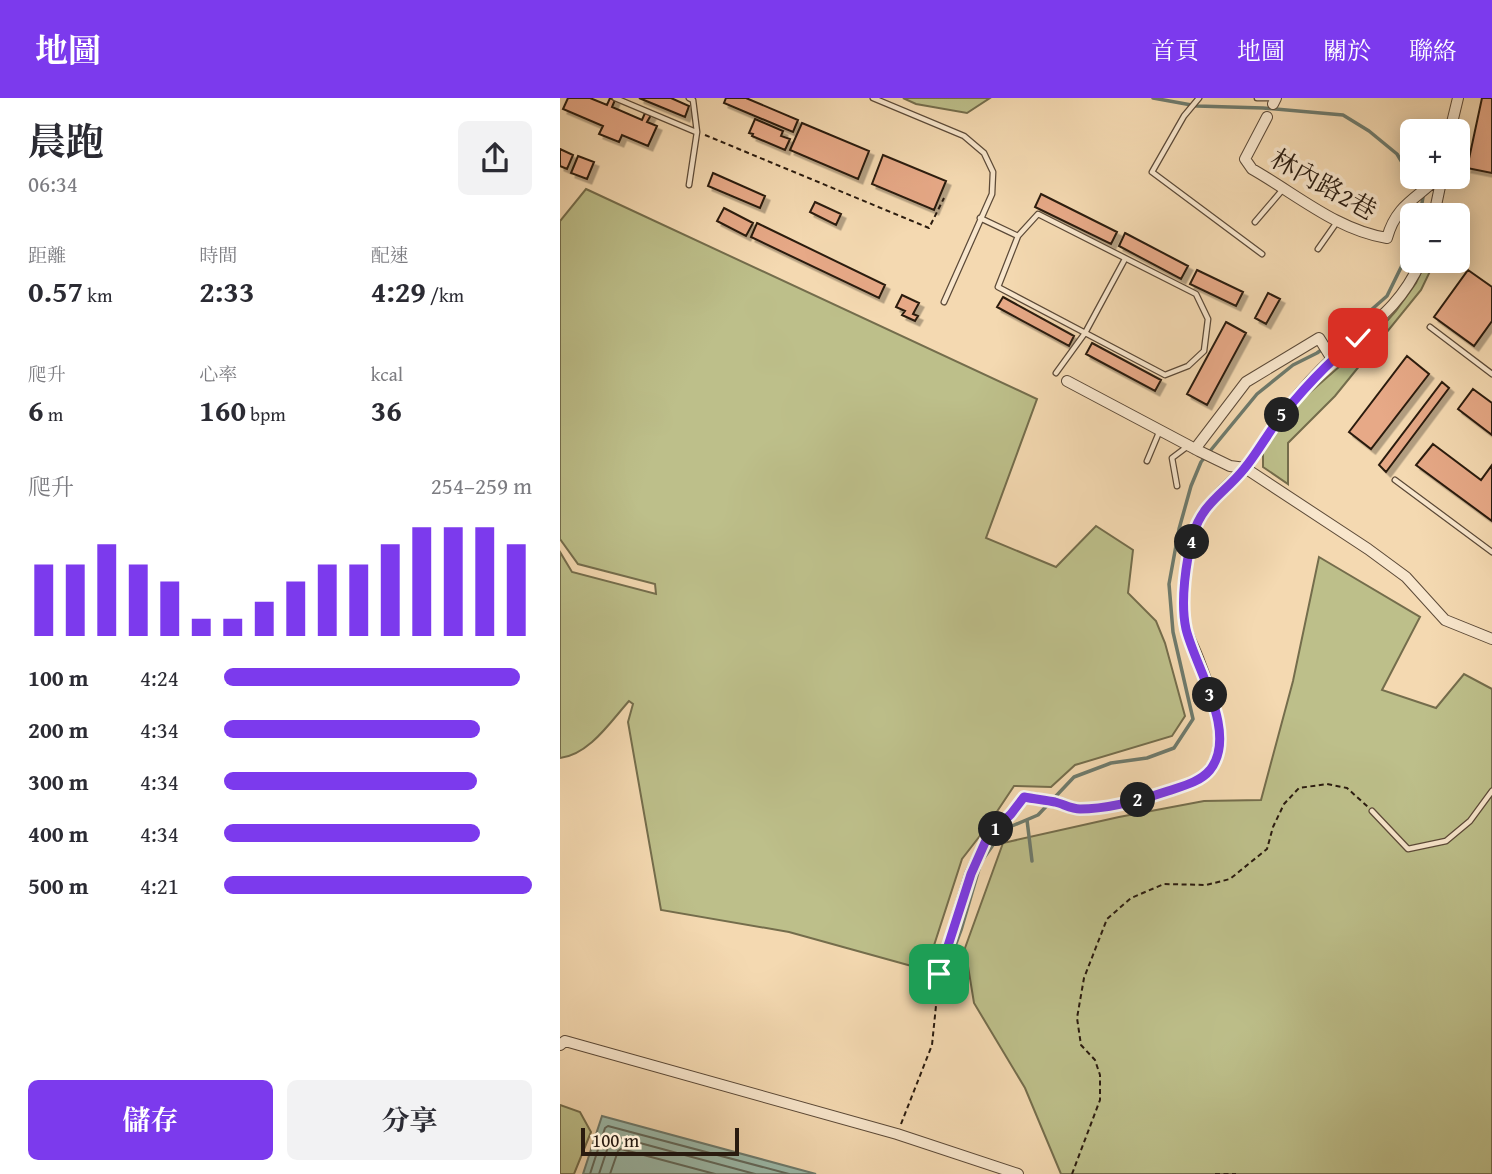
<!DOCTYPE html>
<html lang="zh-TW">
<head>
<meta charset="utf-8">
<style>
  body { margin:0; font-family:"Gentium Book Plus","Noto Serif TC",serif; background:#f2f2f3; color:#2b2b33; height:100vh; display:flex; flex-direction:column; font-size:26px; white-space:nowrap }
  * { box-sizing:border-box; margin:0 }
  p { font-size:23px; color:#7c7c81 }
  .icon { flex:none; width:38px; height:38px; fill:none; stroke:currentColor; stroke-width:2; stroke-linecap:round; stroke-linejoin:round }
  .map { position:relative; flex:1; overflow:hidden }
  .sheet { display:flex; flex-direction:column; background:#fff; width:560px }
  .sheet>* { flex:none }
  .fabs { position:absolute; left:840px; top:21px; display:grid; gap:14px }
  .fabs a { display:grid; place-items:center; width:70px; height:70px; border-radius:10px; background:#fff; box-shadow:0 4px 18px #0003; font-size:35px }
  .scale { position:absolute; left:21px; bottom:18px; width:158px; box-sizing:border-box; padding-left:7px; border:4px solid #2a1b0f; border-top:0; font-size:19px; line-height:24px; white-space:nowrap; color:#2a1b0f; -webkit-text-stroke:5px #f8e6cc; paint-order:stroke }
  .pin { position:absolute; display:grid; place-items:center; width:60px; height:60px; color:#fff; margin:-30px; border-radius:14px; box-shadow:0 4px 10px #0006 }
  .km { position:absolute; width:35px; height:35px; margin:-18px; border-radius:50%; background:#222; color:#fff; font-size:19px; line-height:35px; text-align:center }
  .round { display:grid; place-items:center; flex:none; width:74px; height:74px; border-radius:10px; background:#f2f2f3 }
  .head { display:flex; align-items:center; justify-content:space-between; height:119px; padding:0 28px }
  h1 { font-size:38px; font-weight:700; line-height:52px }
  .stats { display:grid; grid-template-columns:repeat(3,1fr); gap:10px; height:119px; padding:7px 28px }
  .stats div { display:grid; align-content:center }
  .stats b { font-size:30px; font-weight:700 }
  .stats small { font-size:19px; font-weight:400 }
  .stats p { font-size:19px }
  .chart { height:196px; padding:14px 28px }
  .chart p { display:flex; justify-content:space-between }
  .chart svg { width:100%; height:126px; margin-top:7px; stroke:#7c3aed; stroke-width:6 }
  .cta { display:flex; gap:14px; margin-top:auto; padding:14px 28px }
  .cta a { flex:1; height:80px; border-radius:10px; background:#7c3aed; color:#fff; font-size:28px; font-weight:700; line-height:80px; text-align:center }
  .cta a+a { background:#f2f2f3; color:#2b2b33 }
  ul { padding:0 28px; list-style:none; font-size:23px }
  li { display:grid; grid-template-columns:112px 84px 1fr; align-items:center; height:52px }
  li i { height:18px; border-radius:9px; background:#7c3aed }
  header { display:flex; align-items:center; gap:42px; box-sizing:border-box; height:98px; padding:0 35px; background:#7c3aed; color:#fff }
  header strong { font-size:33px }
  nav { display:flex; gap:38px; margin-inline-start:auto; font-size:24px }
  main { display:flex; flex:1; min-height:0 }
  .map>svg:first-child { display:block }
  .green { fill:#bdbf8a; stroke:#746d4c; stroke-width:2 }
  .water { fill:#9cbaaa; stroke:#6e7a6c; stroke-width:2 }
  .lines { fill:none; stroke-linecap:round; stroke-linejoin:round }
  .shore { stroke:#636a5c; stroke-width:2 }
  .stream { stroke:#6e7a6c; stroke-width:3.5 }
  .building { fill:#e7a987; stroke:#2a1b0f; stroke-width:2; filter:url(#shadow) }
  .service-casing { stroke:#5c4a38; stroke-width:7 }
  .minor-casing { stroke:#5c4a38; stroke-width:12 }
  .path { stroke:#2a1b0f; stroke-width:2; stroke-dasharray:5 3.5; stroke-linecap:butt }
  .service { stroke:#f8e6cc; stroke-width:4.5 }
  .minor { stroke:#f8e6cc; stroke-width:10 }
  .route-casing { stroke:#fff; stroke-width:14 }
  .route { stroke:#7c3aed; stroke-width:9 }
  .labels { text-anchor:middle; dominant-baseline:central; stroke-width:7; stroke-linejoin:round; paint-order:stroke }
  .street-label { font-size:26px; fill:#2a1b0f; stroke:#f8e6cc }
</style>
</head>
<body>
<header>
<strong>地圖</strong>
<nav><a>首頁</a><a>地圖</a><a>關於</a><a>聯絡</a></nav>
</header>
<main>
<section class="sheet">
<div class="head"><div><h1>晨跑</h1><p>06:34</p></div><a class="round"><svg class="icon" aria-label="share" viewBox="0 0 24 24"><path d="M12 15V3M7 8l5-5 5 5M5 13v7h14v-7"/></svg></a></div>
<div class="stats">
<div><p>距離</p><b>0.57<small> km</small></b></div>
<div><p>時間</p><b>2:33</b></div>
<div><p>配速</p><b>4:29<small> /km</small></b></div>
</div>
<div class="stats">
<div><p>爬升</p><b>6<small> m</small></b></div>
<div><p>心率</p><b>160<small> bpm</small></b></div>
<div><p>kcal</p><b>36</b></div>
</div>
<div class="chart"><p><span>爬升</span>254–259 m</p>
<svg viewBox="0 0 160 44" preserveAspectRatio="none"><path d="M5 44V19M15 44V19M25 44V12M35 44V19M45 44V25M55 44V38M65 44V38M75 44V32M85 44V25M95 44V19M105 44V19M115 44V12M125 44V6M135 44V6M145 44V6M155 44V12"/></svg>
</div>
<ul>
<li><b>100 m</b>4:24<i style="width:96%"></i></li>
<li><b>200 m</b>4:34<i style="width:83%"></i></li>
<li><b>300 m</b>4:34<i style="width:82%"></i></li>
<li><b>400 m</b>4:34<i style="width:83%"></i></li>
<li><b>500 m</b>4:21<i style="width:100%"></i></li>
</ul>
<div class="cta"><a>儲存</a><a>分享</a></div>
</section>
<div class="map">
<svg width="932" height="1076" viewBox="0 0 932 1076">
  <defs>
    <filter id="shadow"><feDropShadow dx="4.5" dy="4.5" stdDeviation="0" flood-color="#0004"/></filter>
  </defs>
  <rect width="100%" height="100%" fill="#f4d9b1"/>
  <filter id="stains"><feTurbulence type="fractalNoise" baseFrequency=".00286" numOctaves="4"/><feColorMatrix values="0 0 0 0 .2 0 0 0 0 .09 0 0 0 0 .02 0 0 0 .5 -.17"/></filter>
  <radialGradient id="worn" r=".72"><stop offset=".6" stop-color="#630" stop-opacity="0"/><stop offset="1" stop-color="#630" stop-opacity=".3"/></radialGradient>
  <path class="green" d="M343 0H430L407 15 356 6Z
    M26 91 477 301 426 440 496 469 536 428 573 452 568 495 596 523 605 545 625 618 612 638 515 667 491 689 454 688 426 730 402 761 366 872 229 834 101 812 68 624 73 606 69 603C51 623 29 657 0 660V454L12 474 96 496 95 486 18 466 0 441V123Z
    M866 163H875L861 192 775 298 728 345V386L703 369V354L732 310 812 240 836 213 856 185Z
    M759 459 860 519 822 592 876 610 904 576 932 591V1076H501L465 990 414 905 405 850 443 745 559 719 644 703 701 702 733 583Z
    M0 1007 20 1014 31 1034 14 1076H0Z"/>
  <path class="water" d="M42 1018 256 1076H23Z"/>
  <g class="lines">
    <path class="shore" d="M30 1076 45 1030 48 1028 229 1076
      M39 1076 51 1040 54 1038 195 1076
      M50 1076 58 1053 61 1051 155 1076"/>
    <path class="stream" d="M593 0 637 8 703 10 783 17 809 33 837 56 863 99 860 117
      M467 722 472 763
      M385 875 401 832 421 764 440 737 452 728 478 717 514 679 551 665 587 660 614 650 633 621 613 534 609 486 619 431 631 388 641 364 697 296 733 267 757 255 786 234 827 198 852 147"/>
  </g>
  <path class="building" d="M8 0H30L47 7 50 0 55 2 52 9 82 22 85 15 91 17 87 24 97 28 88 48 62 37 59 44 39 36 43 28 3 11Z
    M79 0H111L129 8 125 19Z
    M166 0H186L238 22 233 34 164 5Z
    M922 0H932V75L907 70Z
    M195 21 223 33 221 38 230 41 225 52 192 38 193 36 189 35Z
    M242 25 309 53 298 81 230 52Z
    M0 51 13 57 7 71 0 68Z
    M323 57 386 83 374 112 312 86Z
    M18 58 34 64 27 81 11 75Z
    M153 75 205 98 200 110 148 88Z
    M481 96 557 134 551 146 475 109Z
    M255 104 281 116 276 127 250 114Z
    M164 110 193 125 186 138 157 123Z
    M197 125 325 187 319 200 191 139Z
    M565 135 628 168 621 181 559 148Z
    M637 172 683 194 676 208 630 186Z
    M908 172 932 189V223L914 248 874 219Z
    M708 195 720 201 706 226 695 220Z
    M342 197 359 205 353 216 358 218 355 223 342 217 345 213 336 209Z
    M443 199 514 238 509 248 437 209Z
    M666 224 686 235 647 307 627 296Z
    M532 245 601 282 595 293 526 256Z
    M847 258 869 276 811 351 789 334Z
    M882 284 889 290 826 374 819 367Z
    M913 291 932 305V337L898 311Z
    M873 346 921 382 932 367V423L856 367Z"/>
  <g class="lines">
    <g class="service-casing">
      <path id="service" d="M55 0 136 34
        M313 0 404 38 424 55 433 74 432 96 384 204
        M639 0 624 18 592 74 702 156
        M697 0H714
        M129 87 137 34 133 2 129 0
        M420 120 458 138 438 189 605 277 628 268 644 253 648 221 636 196 478 116 458 138
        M695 124 724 90
        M758 151 777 124
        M870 229 932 276
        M496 275 525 235 565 161
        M587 363 600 332
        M835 382 932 454
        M617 388 612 360 628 348
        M812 713 848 751 886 743 910 723 932 693"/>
    </g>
    <g class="minor-casing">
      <path id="minor" d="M713 6 716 0
        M707 19 685 61 692 71C736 96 777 132 827 140 836 107 856 101 879 79
        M890 33 898 0
        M874 117 882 79
        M861 163C839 212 809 227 772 261 737 293 711 332 685 370L808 451 846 479 885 522 932 541
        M507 283 639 353 670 368 685 370
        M635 351 686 284 759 240 772 261
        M379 876 410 776 427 740 451 716 464 699C474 700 485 702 495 704 503 706 512 711 521 711 550 710 581 702 609 693 623 688 641 684 650 671 672 643 649 589 638 560 634 549 629 541 626 530 620 503 626 462 634 436 642 407 665 391 685 370
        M0 947 5 943 337 1036 458 1076"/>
    </g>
    <path class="path" d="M145 37 369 130 384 100
      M341 1026 372 947 378 888
      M512 1076 540 1002V977L535 962 521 947 517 920 524 880 547 821 571 800 604 786 646 787 670 781 707 751 713 729 724 706 739 690 767 686 787 690 808 709
      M655 1076H676"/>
    <use href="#service" class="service"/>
    <use href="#minor" class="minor"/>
  </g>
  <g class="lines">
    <g class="route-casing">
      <path id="route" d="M379 876 411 776 427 740 451 716 464 699C474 701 485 702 495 704 503 706 512 711 520 711 550 711 581 702 608 693 623 688 640 684 650 672 679 635 635 569 626 531 620 504 626 463 633 437 642 405 665 395 684 371 695 358 704 342 714 328 739 295 766 266 798 240"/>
    </g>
    <use href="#route" class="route"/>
  </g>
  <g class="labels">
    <g class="street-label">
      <text transform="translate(764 86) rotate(29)">林內路2巷</text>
    </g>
  </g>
  <rect width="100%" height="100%" filter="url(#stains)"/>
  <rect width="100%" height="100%" fill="url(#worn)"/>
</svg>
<div class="fabs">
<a>+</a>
<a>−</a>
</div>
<div class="scale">100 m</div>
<div class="pin" style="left:379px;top:876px;background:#1e9e55"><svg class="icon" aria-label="arrive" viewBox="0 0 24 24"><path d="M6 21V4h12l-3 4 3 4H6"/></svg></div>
<div class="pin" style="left:798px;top:240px;background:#d93025"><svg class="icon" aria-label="check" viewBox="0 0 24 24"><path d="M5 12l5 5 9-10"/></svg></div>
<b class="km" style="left:436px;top:731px">1</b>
<b class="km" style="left:578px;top:702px">2</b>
<b class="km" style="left:650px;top:597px">3</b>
<b class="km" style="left:632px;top:444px">4</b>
<b class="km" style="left:722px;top:317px">5</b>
</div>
</main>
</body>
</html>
